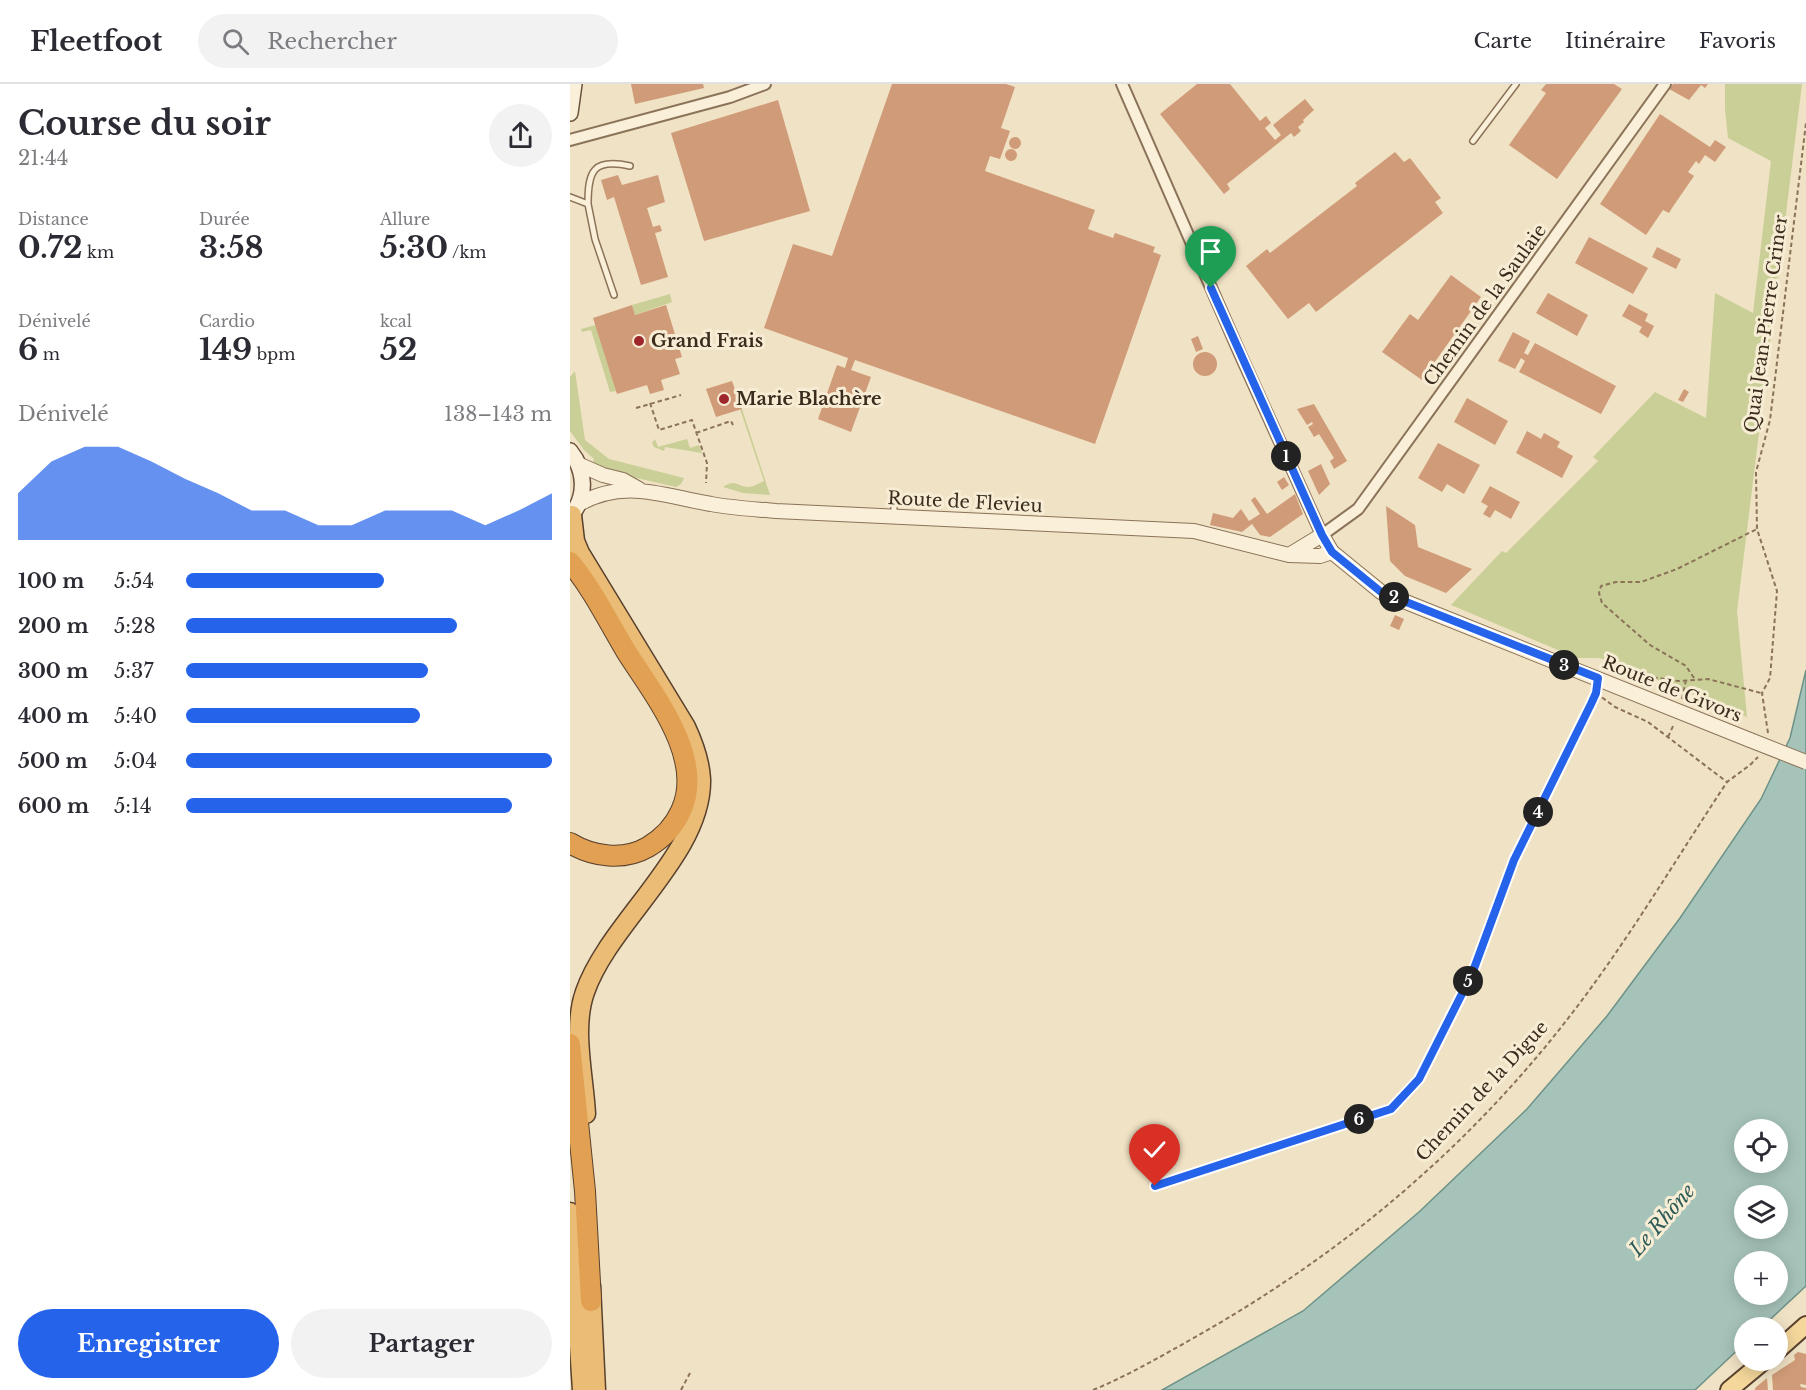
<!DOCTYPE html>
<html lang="fr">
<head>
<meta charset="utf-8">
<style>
  body { margin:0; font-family:"Libre Baskerville",serif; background:#f2f2f3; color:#2b2b33; height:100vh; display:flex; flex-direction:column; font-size:22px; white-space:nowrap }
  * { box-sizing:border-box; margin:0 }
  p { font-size:20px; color:#7c7c81 }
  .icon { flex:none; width:33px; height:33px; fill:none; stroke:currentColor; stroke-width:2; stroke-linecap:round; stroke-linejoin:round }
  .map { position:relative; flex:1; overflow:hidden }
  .panel { display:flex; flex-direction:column; background:#fff; width:570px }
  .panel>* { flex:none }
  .controls { position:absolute; left:1164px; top:1035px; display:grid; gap:12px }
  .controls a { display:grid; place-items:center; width:54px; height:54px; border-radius:50%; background:#fff; box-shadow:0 3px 15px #0003; font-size:30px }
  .pin { position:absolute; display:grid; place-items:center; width:51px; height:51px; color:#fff; margin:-62px -26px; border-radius:50% 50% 50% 0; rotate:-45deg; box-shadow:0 0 6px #0007 }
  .pin .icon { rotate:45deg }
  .km { position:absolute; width:30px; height:30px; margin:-15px; border-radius:50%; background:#222; color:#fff; font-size:16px; line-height:30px; text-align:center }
  .round { display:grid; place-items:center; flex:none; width:63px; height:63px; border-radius:32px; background:#f2f2f3 }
  .summary { display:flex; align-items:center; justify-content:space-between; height:102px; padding:0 18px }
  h1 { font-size:33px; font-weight:700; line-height:45px }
  .figures { display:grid; grid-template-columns:repeat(3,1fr); gap:9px; height:102px; padding:6px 18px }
  .figures div { display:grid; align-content:center }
  .figures b { font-size:30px; font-weight:700 }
  .figures small { font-size:16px; font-weight:400 }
  .figures p { font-size:16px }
  .chart { height:168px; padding:12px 18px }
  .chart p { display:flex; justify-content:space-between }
  .chart svg { width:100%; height:108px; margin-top:6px; fill:#2563eb; opacity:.7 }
  .action { display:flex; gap:12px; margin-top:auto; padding:12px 18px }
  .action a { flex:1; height:69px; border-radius:36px; background:#2563eb; color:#fff; font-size:24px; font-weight:700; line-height:69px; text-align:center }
  .action a+a { background:#f2f2f3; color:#2b2b33 }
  ul { padding:0 18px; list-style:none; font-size:20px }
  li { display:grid; grid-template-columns:96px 72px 1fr; align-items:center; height:45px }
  li i { height:15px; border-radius:8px; background:#2563eb }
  header { display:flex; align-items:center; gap:36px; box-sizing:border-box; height:84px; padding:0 30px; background:#fff; border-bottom:2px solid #e1e1e2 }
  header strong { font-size:28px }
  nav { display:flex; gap:33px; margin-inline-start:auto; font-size:21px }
  .search { width:420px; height:54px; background:#f2f2f3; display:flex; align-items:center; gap:15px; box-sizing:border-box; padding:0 21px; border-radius:33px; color:#7c7c81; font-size:22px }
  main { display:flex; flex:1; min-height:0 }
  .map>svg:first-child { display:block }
  .green { fill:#c9cf97 }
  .water { fill:#a6c3ba; stroke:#6c9288; stroke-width:1.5; fill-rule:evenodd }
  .building { fill:#d09b78 }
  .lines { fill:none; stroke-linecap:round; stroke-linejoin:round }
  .service-casing { stroke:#8b7359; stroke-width:8 }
  .minor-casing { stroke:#8b7359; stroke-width:14 }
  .tertiary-casing { stroke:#8b7359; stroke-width:16 }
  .secondary-casing { stroke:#6d543d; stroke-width:18 }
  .primary-casing { stroke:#59412e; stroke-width:20 }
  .trunk-casing { stroke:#59412e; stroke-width:21 }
  .motorway-casing { stroke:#59412e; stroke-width:22 }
  .path { stroke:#8b7359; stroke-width:2; stroke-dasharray:4.5 3; stroke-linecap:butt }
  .service { stroke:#faefd8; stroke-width:5 }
  .minor { stroke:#faefd8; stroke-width:10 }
  .tertiary { stroke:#faefd8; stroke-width:14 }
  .secondary { stroke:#faefd8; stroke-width:15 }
  .primary { stroke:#f4d79b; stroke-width:16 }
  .trunk { stroke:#ebbc76; stroke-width:18 }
  .motorway { stroke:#e2a152; stroke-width:20 }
  .tertiary-bridge-casing { stroke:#8b7359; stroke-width:16; stroke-linecap:butt }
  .tertiary-bridge { stroke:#faefd8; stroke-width:14 }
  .route-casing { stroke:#fff; stroke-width:12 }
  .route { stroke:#2563eb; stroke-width:8 }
  .poi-dot { fill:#9d272a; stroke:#f7ecd4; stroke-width:2 }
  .labels { text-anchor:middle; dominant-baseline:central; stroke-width:6; stroke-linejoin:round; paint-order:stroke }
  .street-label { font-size:18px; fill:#3b2c1e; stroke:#f7ecd4 }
  .poi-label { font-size:18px; font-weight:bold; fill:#3b2c1e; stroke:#f7ecd4; text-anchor:start }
  .water-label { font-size:20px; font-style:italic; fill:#2d5b58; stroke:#f7ecd4 }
</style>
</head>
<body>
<header>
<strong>Fleetfoot</strong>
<div class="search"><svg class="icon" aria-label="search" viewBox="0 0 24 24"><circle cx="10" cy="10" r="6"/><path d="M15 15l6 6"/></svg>Rechercher</div>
<nav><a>Carte</a><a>Itinéraire</a><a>Favoris</a></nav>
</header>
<main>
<section class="panel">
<div class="summary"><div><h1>Course du soir</h1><p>21:44</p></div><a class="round"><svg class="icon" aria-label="share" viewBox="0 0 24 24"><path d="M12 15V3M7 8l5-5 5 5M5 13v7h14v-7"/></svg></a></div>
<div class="figures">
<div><p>Distance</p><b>0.72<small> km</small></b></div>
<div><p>Durée</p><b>3:58</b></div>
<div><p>Allure</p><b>5:30<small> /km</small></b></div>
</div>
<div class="figures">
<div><p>Dénivelé</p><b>6<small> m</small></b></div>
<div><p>Cardio</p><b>149<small> bpm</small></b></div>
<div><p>kcal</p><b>52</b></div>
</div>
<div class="chart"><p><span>Dénivelé</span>138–143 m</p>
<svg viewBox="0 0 160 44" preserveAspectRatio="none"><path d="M0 44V25L10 12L20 6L30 6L40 12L50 19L60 25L70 32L80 32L90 38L100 38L110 32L120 32L130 32L140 38L150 32L160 25V44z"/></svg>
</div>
<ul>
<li><b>100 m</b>5:54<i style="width:54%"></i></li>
<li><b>200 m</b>5:28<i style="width:74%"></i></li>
<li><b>300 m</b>5:37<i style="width:66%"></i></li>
<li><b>400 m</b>5:40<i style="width:64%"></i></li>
<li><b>500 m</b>5:04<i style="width:100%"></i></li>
<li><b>600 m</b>5:14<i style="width:89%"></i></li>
</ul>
<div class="action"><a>Enregistrer</a><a>Partager</a></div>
</section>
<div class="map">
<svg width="1236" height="1306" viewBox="0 0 1236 1306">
  <rect width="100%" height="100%" fill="#f0e2c4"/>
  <path class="green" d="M1155 0H1232L1167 527 1177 633 1039 576 1028 574H1007L881 521 932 467 936 469 1028 377 1023 373 1085 308 1136 334 1145 209 1183 229 1201 77 1158 54 1155 25Z
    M100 210 102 218 65 231 62 221Z
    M26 241 47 307 40 308 21 246 12 248 11 245Z
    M5 287 15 356 39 375 114 394 111 400 106 403 36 387 22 380 24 375 14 366 0 347V293Z
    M170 325H172L200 411 173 409 153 403C167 394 166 403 179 403 183 403 190 399 194 397Z
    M85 355 88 363 117 355 120 364 129 361 132 369 95 363 94 367 84 363 82 359Z"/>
  <path class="water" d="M1236 586V1202L1192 1243 1174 1244V1260L1125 1306H592L733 1227 849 1128 957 1025 1037 932 1110 834 1191 715 1220 654ZM1174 1046H1208V1078H1174ZM1174 1112H1208V1144H1174ZM1174 1178H1208V1210H1174Z"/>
  <path class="building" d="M61 0H133L134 4 65 20Z
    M322 0H436L445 3 431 44 440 47 430 75 420 72 415 87 525 126 518 145 543 154 545 149 585 163 583 168 591 171 525 360 285 276 281 286 301 293 281 348 248 335 267 281 275 284 278 274 194 244 223 160 262 172Z
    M627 0H660L690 37 696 32 701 39 695 44 705 56 711 51 703 41 735 15 744 26 733 36 734 38 728 43 731 47 724 53 721 49 657 100 660 105 654 110 590 30Z
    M976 0H1044L1052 5 987 95 939 61 976 9 971 6Z
    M1103 0H1138L1135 4 1131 1 1119 16 1099 5Z
    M208 16 240 127 134 157 101 49Z
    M1090 30 1140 63 1145 56 1156 63 1145 78 1135 71 1129 80 1126 77 1118 88 1124 92 1102 124 1099 129 1093 126 1076 151 1030 120Z
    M439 59a6 6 0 1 1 12 0a6 6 0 1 1-12 0Z
    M435 71a6 6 0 1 1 12 0a6 6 0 1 1-12 0Z
    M825 68 834 78 840 74 871 114 865 118 873 129 746 228 739 219 718 235 676 182 697 165 700 169 787 102 785 99Z
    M48 91 52 101 88 91 95 118 77 124 83 143 90 141 92 147 85 149 98 193 71 201 44 113 37 116 31 96Z
    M1019 153 1078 184 1063 210 1005 179Z
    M1087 163 1111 175 1106 185 1082 173Z
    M881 191 911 213 852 296 812 268 840 230 848 236Z
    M978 209 1018 231 1007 252 966 229Z
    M1059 220 1078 230 1075 237 1084 242 1078 254 1069 248 1072 243 1052 232Z
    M62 221 65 231 96 221 112 273 105 275 110 290 91 296 94 306 80 310 77 301 47 310 23 234Z
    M943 248 960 257 954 269 958 271 965 259 1046 302 1031 330 949 288 955 277 951 274 945 285 928 277Z
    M628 252 633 265 626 268 621 255Z
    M623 280a12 12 0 1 1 24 0a12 12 0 1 1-24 0Z
    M162 297 172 325 146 333 136 305Z
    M1114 305 1119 308 1113 318 1108 316Z
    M897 314 938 337 925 361 884 338Z
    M744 320 777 377 764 385 760 377 764 374 749 350 744 353 738 343 743 340 742 338 737 341 727 325Z
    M957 347 971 355 974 349 990 358 987 363 1003 372 992 394 946 369Z
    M868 359 910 381 894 410 877 400 872 408 848 394Z
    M751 380 760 400 749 411 738 387Z
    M714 393 719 401 712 406 707 398Z
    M920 402 950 418 941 435 925 426 920 434 913 430 918 422 911 418Z
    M725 410 733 430 700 453 690 451 682 440 672 448 640 441 643 429 663 434 671 425 679 437 690 430 681 416 685 413 697 430Z
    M816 422 845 441 848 463 902 485 876 509 835 492 820 477Z
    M825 531 834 535 829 546 820 542Z
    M1228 1268 1236 1270V1301L1230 1300 1231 1303 1236 1304V1306H1203L1202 1291 1225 1276 1224 1271Z
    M1197 1294 1198 1306H1185V1304Z"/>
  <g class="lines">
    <g class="service-casing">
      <path id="service" d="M903 57 946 0
        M0 113 18 120C18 87 23 74 60 82
        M18 120 25 155 44 211
        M324 408V431"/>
    </g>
    <g class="minor-casing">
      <path id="minor" d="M552 0 671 272 752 451 788 425 1095 0
        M0 56 160 13 195 0"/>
    </g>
    <g class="tertiary-casing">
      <path id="tertiary" d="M8 380 33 391 53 396 69 405
        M9 420C55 394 93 412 141 420 162 424 184 425 206 427L624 447 719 471 750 472 762 468
        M719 471 752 451 762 468 811 508 1180 656"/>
    </g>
    <g class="secondary-casing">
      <path id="secondary" d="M0 29 4 0
        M0 367C16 387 17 413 0 433"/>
    </g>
    <g class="primary-casing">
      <path id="primary" d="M1208 1266 1236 1241
        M1159 1306 1195 1276"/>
    </g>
    <g class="trunk-casing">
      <path id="trunk" d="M2 431 5 457 10 469 116 643C124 660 130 677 131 695 133 770 39 838 15 908 2 944 14 992 16 1030
        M0 1128 12 1306
        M21 1202 26 1306"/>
    </g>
    <g class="motorway-casing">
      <path id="motorway" d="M0 478C22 504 38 537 56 567 83 610 136 674 111 727 104 743 93 754 78 763 54 777 23 773 0 759
        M0 960 15 1107 21 1217"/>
    </g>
    <path class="path" d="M80 319 89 346 122 336 137 379 136 399
      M66 324 111 311
      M126 349 161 337 163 341
      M1046 588 1108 597 1138 595 1191 609
      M1124 594 1116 582 1080 561 1032 519 1029 509 1031 502 1046 498H1071L1107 485 1187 445
      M1026 609 1045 623 1078 638 1157 698
      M1112 615 1116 596
      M1198 649 1192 609 1200 594 1207 507 1187 445 1186 388 1200 336 1236 39
      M1098 653 1104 640
      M584 1102 821 1025 849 995 902 890 944 776 1026 609
      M111 1306 120 1289
      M523 1306C557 1292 588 1274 620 1256 770 1172 898 1065 1003 928 1059 855 1106 775 1157 698L1180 681 1188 673"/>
    <use href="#service" class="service"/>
    <use href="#minor" class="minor"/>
    <use href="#tertiary" class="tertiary"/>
    <use href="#secondary" class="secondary"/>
    <use href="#primary" class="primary"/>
    <use href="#trunk" class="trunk"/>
    <use href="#motorway" class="motorway"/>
    <g class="tertiary-bridge-casing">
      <path id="tertiary-bridge" d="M1180 656 1236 678"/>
    </g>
    <use href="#tertiary-bridge" class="tertiary-bridge"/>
  </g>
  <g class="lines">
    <g class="route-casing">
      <path id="route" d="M585 1102 821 1025 849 995 902 890 944 776 1021 620 1026 609 1028 594 811 508 762 468 752 451 641 204"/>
    </g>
    <use href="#route" class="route"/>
  </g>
  <g class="poi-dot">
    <circle cx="69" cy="257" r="6"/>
    <circle cx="154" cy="315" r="6"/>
  </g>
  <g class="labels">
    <g class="street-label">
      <text transform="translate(915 221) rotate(-54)">Chemin de la Saulaie</text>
      <text transform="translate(1196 240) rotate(-82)">Quai Jean-Pierre Criner</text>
      <text transform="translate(395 418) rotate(3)">Route de Flevieu</text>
      <text transform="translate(1102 605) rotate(22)">Route de Givors</text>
      <text transform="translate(912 1007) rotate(-47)">Chemin de la Digue</text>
    </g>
    <g class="poi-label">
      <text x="81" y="257">Grand Frais</text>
      <text x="166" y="315">Marie Blachère</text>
    </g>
    <g class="water-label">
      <text transform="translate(1092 1136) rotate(-49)">Le Rhône</text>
    </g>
  </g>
</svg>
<div class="controls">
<a><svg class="icon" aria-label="locate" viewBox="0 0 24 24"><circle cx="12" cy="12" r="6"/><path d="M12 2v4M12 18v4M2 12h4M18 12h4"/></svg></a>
<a><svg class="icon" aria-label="layers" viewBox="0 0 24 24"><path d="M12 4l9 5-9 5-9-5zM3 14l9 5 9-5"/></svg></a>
<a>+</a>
<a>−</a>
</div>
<div class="pin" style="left:641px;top:204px;background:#1e9e55"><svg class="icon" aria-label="arrive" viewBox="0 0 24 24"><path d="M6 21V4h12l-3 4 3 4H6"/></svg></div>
<div class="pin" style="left:585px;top:1102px;background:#d93025"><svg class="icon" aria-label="check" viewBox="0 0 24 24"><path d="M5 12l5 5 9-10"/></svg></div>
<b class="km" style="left:716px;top:372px">1</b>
<b class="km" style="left:824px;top:513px">2</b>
<b class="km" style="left:994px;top:581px">3</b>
<b class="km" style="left:968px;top:728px">4</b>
<b class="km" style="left:898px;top:897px">5</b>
<b class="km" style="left:789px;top:1035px">6</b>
</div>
</main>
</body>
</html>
